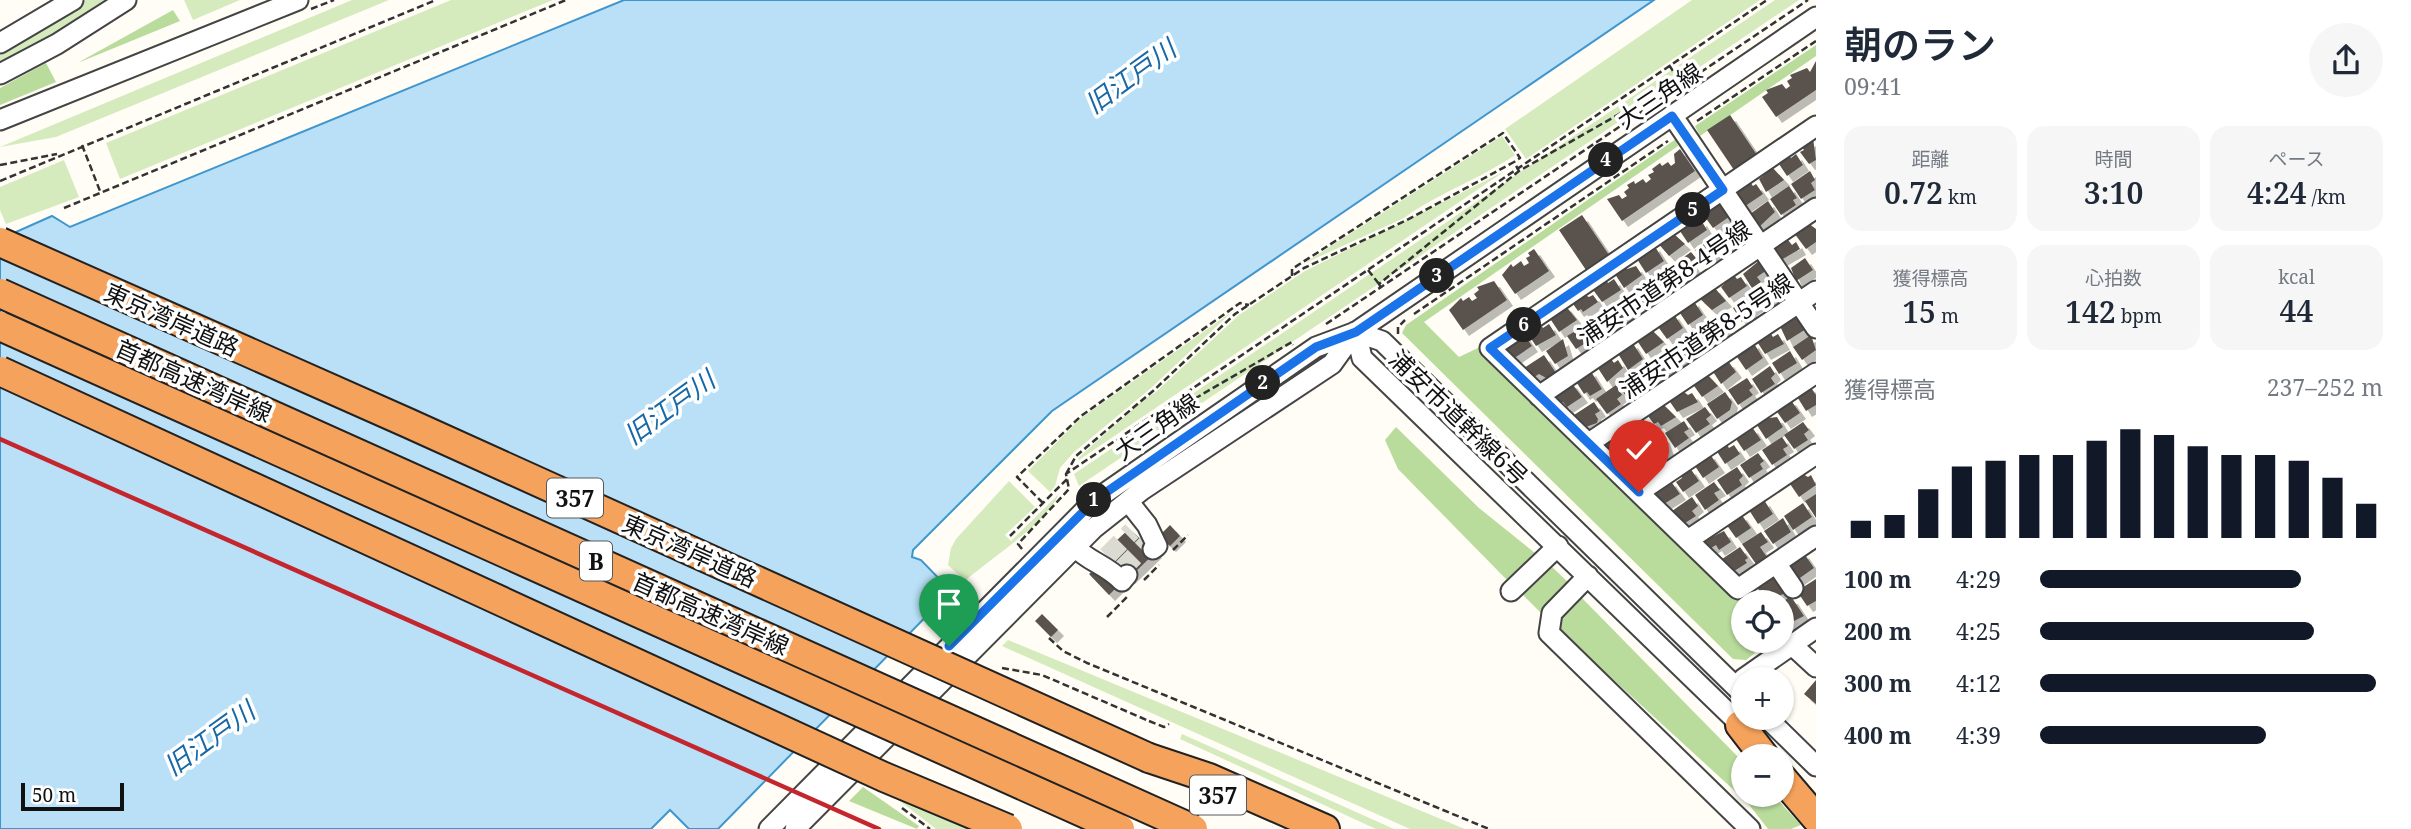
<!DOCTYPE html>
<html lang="ja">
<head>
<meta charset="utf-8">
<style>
  body { margin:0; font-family:"Noto Serif","Noto Sans JP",serif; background:#f6f6f7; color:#1f2937; height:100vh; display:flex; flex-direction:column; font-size:26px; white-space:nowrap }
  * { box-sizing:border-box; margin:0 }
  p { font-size:23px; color:#747a83 }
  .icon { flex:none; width:38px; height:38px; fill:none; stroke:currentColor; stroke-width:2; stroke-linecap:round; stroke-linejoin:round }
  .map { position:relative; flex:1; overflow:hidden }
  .sheet { display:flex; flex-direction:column; background:#fff; width:595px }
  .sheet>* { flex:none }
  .controls { position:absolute; left:1731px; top:590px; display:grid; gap:14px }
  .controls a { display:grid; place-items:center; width:63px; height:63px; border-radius:50%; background:#fff; box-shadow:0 2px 5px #0004; font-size:35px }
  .scale { position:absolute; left:21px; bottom:18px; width:103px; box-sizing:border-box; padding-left:7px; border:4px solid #111; border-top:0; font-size:19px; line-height:24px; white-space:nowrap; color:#111; -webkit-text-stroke:5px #fff; paint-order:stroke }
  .pin { position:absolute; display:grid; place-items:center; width:60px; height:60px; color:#fff; margin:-72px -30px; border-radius:50% 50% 50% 0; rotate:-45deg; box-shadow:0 0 7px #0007 }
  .pin .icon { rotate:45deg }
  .km { position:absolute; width:35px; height:35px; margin:-18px; border-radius:50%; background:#222; color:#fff; font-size:19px; line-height:35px; text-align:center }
  .round { display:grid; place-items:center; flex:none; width:74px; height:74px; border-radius:37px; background:#f6f6f7 }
  .overview { display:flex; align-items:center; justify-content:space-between; height:119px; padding:0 28px }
  h1 { font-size:38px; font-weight:600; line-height:52px }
  .figures { display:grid; grid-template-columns:repeat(3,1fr); gap:10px; height:119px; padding:7px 28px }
  .figures div { display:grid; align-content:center; border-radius:18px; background:#f6f6f7; text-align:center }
  .figures b { font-size:30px; font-weight:600 }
  .figures small { font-size:19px; font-weight:400 }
  .figures p { font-size:19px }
  .chart { height:196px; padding:14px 28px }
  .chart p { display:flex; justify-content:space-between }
  .chart svg { width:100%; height:126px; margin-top:7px; stroke:#111827; stroke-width:6 }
  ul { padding:0 28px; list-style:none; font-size:23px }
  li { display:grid; grid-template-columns:112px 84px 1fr; align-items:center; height:52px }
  li i { height:18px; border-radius:9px; background:#111827 }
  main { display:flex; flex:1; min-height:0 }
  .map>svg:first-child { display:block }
  .green { fill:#d5ebbd }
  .forest { fill:#b9dc9c }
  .water { fill:#b9e0f7; stroke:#3f96cf; stroke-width:2 }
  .building { fill:#5a524d; filter:url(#shadow) }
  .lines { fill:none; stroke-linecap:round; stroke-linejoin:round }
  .minor-tunnel { stroke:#dbdad3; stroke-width:19; stroke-dasharray:19 10; stroke-linecap:butt }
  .minor-casing { stroke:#444; stroke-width:23 }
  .highway-casing { stroke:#222; stroke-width:32 }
  .path { stroke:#333; stroke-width:2.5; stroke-dasharray:7 3.5; stroke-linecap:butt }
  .minor { stroke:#fff; stroke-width:19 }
  .highway { stroke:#f5a25d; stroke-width:28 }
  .rail { stroke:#c4262e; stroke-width:4.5 }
  .highway-bridge-casing { stroke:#222; stroke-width:32; stroke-linecap:butt }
  .path-bridge { stroke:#333; stroke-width:2.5; stroke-dasharray:7 3.5; stroke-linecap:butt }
  .highway-bridge { stroke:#f5a25d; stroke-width:28 }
  .route-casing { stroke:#fff; stroke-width:14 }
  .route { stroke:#1a73e8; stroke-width:9 }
  .labels { text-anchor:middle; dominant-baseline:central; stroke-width:7; stroke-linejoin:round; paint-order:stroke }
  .shield { fill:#fff; stroke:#585858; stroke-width:2 }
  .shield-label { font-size:23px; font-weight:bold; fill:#111 }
  .street-label { font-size:24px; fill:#111; stroke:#fff }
  .water-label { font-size:26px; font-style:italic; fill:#1768a6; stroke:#fff }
</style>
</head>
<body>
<main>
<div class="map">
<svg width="1816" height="829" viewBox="0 0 1816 829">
  <defs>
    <filter id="shadow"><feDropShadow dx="6" dy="6" stdDeviation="0" flood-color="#0004"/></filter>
  </defs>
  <rect width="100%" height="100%" fill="#fffdf5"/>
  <path class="green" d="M86 0H118L0 66V50Z
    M184 0H240L193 20Z
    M352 0H389L56 137 0 147Z
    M451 0H553L120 179 106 143Z
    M1692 0H1760L1526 159 1505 129Z
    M1775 0H1799L1079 486 1074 474Z
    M1502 136 1515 155C1480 179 1438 193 1404 218L1303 264Z
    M64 160 79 197 6 224 0 210V187Z
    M1505 171 1079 460 1078 458 1143 400 1156 392 1239 315 1305 271Z
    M1233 311 1151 388 1073 453 1060 468 1055 486 1050 492 1028 471 1081 418Z
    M1009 481 1035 507 1005 535 1011 541 1059 494C1046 524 989 559 965 581L948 565 951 548 956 539Z
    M1008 640 1465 829H1410L1002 646Z
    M1182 734 1394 829H1376L1180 739Z
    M888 792 968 829H936Z"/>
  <path class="forest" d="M173 10 180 21 80 62 81 61Z
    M1816 45V56L1700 136 1695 126Z
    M46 63 56 82 0 105V88Z
    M1676 139 1678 146 1424 322 1459 357 1480 347 1743 605V622L1737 627V634L1755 653 1746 660 1733 659 1402 333 1406 325Z
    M1396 427 1479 508 1540 557 1513 580 1506 579 1398 469 1385 440Z
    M1550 565 1571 585 1541 613 1522 594V589Z
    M1580 596 1743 762V794L1773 795 1801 825 1791 829H1768L1747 802 1558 629 1560 615Z
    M863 787 919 826 917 829 849 801Z"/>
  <path class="water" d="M624 0H1654L1052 411 913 550 912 557 921 560 951 591 718 829H689L670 810 651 829H0V239L52 216 70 227Z"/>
  <path class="building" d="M1816 61V90L1776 117 1762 97 1768 93 1766 90 1782 84 1786 89 1790 86 1787 81 1792 78 1790 75 1807 68 1810 72Z
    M1730 115 1757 155 1734 170 1707 130Z
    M1813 138 1816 160 1809 164 1800 152 1804 150 1801 146Z
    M1680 149 1695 171 1622 221 1607 199 1619 195 1622 199 1627 196 1624 192 1629 188 1627 185 1634 181 1635 184 1643 179 1646 183 1651 179 1648 175 1654 172 1652 169 1660 163 1662 166 1668 162 1671 166 1675 163 1674 154Z
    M1788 154 1791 158 1796 154 1803 165 1787 176 1777 161Z
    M1773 168 1784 180 1766 192 1759 179Z
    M1810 171 1815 180 1811 183 1815 190 1801 199 1791 184Z
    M1750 182 1753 186 1756 184 1763 194 1744 207 1734 193Z
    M1789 186 1797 198 1793 200 1796 205 1781 215 1770 199Z
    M1768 201 1775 212 1759 227 1750 214Z
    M1719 202 1729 217 1713 228 1705 217Z
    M1582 215 1609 255 1586 270 1559 230Z
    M1694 217 1697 223 1701 220 1707 230 1688 243 1678 228Z
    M1735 222 1745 237 1724 247 1716 235Z
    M1808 223 1816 229V242L1806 249 1794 233Z
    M1674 234 1685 244 1669 256 1657 242Z
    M1713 238 1717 245 1712 248 1716 255 1704 263 1695 250Z
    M1788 240 1792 245 1796 242 1800 249 1781 260 1774 249Z
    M1654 245 1664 261 1646 273 1637 259Z
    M1534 249 1549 271 1515 294 1502 275 1511 264 1513 267 1521 261 1524 266 1529 263 1526 258 1530 256 1528 253Z
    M1691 252 1696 258 1691 262 1696 269 1683 277 1674 264Z
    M1805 258 1813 270 1796 281 1791 268Z
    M1760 260 1767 270 1757 277 1761 282 1752 288 1743 274Z
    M1624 264 1627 269 1636 266 1642 275 1624 288 1613 271Z
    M1671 267 1677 275 1672 278 1675 283 1662 292 1653 279Z
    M1734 275 1737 279 1741 277 1747 286 1729 298 1721 287Z
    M1605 278 1608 283 1614 279 1621 290 1602 302 1591 287Z
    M1772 280 1781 294 1767 304 1764 298 1760 301 1754 292Z
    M1494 281 1507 300 1463 330 1449 310 1461 298 1463 301 1469 297 1472 301 1477 298 1474 294 1479 290 1477 287Z
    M1648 282 1653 297 1640 306 1631 293Z
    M1714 287 1726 301 1712 310 1698 297Z
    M1583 294 1589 297 1593 295 1598 302 1583 312 1581 309 1578 311 1571 301Z
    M1627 295 1632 302 1627 306 1632 312 1619 320 1610 307Z
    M1751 295 1758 305 1751 310 1754 314 1742 322 1733 308Z
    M1693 300 1703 315 1688 325 1678 310Z
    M1565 305 1577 320 1559 332 1549 317Z
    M1606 309 1611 316 1606 319 1611 326 1597 335 1588 322Z
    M1727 310 1732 317 1727 320 1732 327 1719 336 1709 322Z
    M1673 313 1683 328 1667 339 1656 324Z
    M1798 317 1806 329 1787 341 1780 326Z
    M1539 322 1543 328 1549 324 1556 335 1536 346 1526 331Z
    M1585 325 1590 333 1585 336 1589 341 1576 349 1567 336Z
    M1705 325 1711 333 1706 336 1711 343 1696 353 1686 338Z
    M1652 330 1664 342 1646 354 1638 342Z
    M1769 331 1773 337 1778 334 1784 344 1765 354 1756 340Z
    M1523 333 1532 346 1516 357 1512 356 1504 345Z
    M1811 335 1816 350 1802 360 1793 347Z
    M1563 339 1568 356 1555 364 1546 351Z
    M1683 340 1688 348 1684 351 1689 358 1674 367 1664 352Z
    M1632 342 1643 359 1628 370 1617 352Z
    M1753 342 1763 358 1746 370 1735 354Z
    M1790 351 1797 363 1779 374 1772 363Z
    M1544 355 1556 373 1548 379 1539 374 1531 379 1524 368Z
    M1660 355 1670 370 1651 383 1641 368Z
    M1609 356 1614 363 1618 360 1623 368 1607 382 1596 365Z
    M1728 361 1736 372 1721 384 1712 370Z
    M1770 366 1775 374 1771 378 1775 384 1761 393 1752 379Z
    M1590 370 1602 389 1590 396 1587 392 1584 394 1575 380Z
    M1637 370 1642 378 1636 382 1641 394 1629 401 1617 383Z
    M1706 373 1718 386 1702 397 1692 383Z
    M1747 378 1753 387 1749 390 1753 395 1738 405 1728 390Z
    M1571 382 1582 397 1567 407 1563 402 1559 404 1553 394Z
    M1616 385 1622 395 1617 399 1621 404 1607 414 1596 399Z
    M1810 386 1816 395V405L1806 411 1796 395Z
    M1681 390 1688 395 1692 393 1698 402 1677 412 1668 399Z
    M1725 392 1732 402 1730 410 1717 419 1707 404Z
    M1790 399 1800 413 1785 423 1775 409Z
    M1594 402 1600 411 1595 414 1598 419 1597 423 1583 428 1574 415Z
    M1662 403 1676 417 1661 426 1658 422 1654 424 1648 416Z
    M1705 407 1711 415 1706 419 1710 424 1696 433 1686 419Z
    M1767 414 1769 418 1777 417 1783 427 1766 439 1755 422Z
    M1641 418 1654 430 1635 443 1625 428Z
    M1684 421 1689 429 1684 432 1689 438 1675 448 1665 433Z
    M1803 422 1809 430 1804 434 1808 440 1794 449 1784 435Z
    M1752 427 1761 440 1744 451 1734 436Z
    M1622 430 1632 444 1617 454 1614 450 1610 453 1603 443Z
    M1663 436 1669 452 1654 462 1645 448Z
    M1782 437 1788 446 1783 449 1787 455 1772 465 1762 450Z
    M1726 443 1729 448 1734 445 1740 454 1725 464 1716 450Z
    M1641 449 1647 458 1641 462 1645 468 1632 476 1625 466 1629 463 1626 460Z
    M1709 453 1719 467 1703 478 1693 463Z
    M1758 453 1764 461 1760 464 1763 469 1749 478 1740 465Z
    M1737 467 1743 476 1739 480 1742 485 1727 495 1717 480Z
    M1690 468 1699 481 1683 492 1676 482 1682 478 1680 475Z
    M1801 473 1808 477 1811 475 1816 485 1799 497 1788 481Z
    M1670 480 1680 494 1664 504 1660 503 1652 492Z
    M1714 482 1720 490 1714 493 1719 500 1705 510 1695 495Z
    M1816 494V518L1805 501Z
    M1692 497 1698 506 1692 511 1696 516 1682 525 1672 511Z
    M1764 500 1773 514 1758 524 1749 510Z
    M1803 503 1812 517 1793 530 1784 516Z
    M1741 514 1751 528 1736 538 1726 524Z
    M1783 518 1791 532 1773 544 1764 531Z
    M1170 525 1180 536 1170 546 1159 536Z
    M1129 529 1156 552 1129 578 1104 552Z
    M1724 531 1731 542 1719 550 1716 545 1708 550 1702 542Z
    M1761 532 1768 542 1760 547 1767 557 1756 564 1742 544Z
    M1740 547 1748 558 1745 560 1747 563 1731 573 1722 559Z
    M1803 552 1814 568 1797 580 1788 567Z
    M1094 570 1118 586 1109 595 1089 574Z
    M1775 573 1786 593 1766 601 1757 587 1764 585V581Z
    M1816 579V601L1807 606 1797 591Z
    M1788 598H1792L1804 616 1786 625 1782 618V602Z
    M1042 614 1058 630 1051 637 1035 621Z
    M1816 680V704L1804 694Z"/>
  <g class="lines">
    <path class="minor-tunnel" d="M1107 556 1132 531
      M1121 570 1148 543"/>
    <g class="minor-casing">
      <path id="minor" d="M0 43 73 0
        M0 74 57 44 126 0
        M1672 115 1816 328
        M0 120 298 0
        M1816 126 1490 348 1738 589 1816 536
        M1356 332 1362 358 1749 733
        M1356 332 1382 341 1743 694
        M1539 396 1816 208
        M1589 443 1816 291
        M1639 492 1816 373
        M1128 501 1147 525 1157 546 1153 549
        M1688 540 1816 454
        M1075 547C1089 562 1105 564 1122 581L1127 575
        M1776 563 1793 588
        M1588 576 1552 613 1549 633 1750 829
        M1511 591 1558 546
        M1791 644 1816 667
        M1743 679 1816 628
        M1767 718 1816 766
        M769 829 1095 500 1316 347 1356 332 1816 17
        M795 829 1094 528 1142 490 1332 364 1355 332"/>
    </g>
    <g class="highway-casing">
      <path id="highway" d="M1740 725 1764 756
        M1149 758 1209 778 1325 829
        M1782 778 1816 818"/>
    </g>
    <path class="path" d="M311 9 334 0
      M1669 65 1679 80
      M1697 121 1816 41
      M82 145 100 191
      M0 165 57 154
      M0 181 436 0
      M64 208 566 0
      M1368 270 1379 284
      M1292 276V269L1503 133 1520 158 1514 162
      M1381 288 1379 284 1519 171 1681 79 1685 83
      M1414 314 1668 141
      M1326 324 1808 0
      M1398 334V327L1405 320
      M1122 441 1292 342 1293 345
      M1066 474 1076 456 1153 391 1235 314 1304 268 1407 220 1514 162 1519 171
      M1043 503 1017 477 1081 416 1240 303 1249 305
      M1010 536 1067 479
      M1022 549 1018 544 1069 489 1066 474 1767 0
      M1173 550 1188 535
      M1144 580 1159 565
      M1107 617 1127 597
      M1049 638 1063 651 1087 663 1489 829
      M1149 721 1164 727 1169 724"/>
    <use href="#minor" class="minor"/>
    <use href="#highway" class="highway"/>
    <path class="rail" d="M0 439 879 829"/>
    <g class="highway-bridge-casing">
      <path id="highway-bridge" d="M0 242 408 423 1149 758
        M0 293 1193 829
        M0 326 1120 829
        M0 371 884 777 1008 829"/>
    </g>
    <path class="path-bridge" d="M1002 668 1042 675 1149 721
      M902 808 930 829"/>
    <use href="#highway-bridge" class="highway-bridge"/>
  </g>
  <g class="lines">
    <g class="route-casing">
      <path id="route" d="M949 646 1095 500 1316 347 1356 332 1672 116 1723 190 1490 348 1639 492"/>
    </g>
    <use href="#route" class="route"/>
  </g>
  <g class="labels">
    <g class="shield">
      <rect x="547" y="478.5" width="56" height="39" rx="5"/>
      <rect x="580" y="541.5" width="32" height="39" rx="5"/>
      <rect x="1190" y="775.5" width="56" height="39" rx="5"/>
    </g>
    <g class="shield-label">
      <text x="575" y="498">357</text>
      <text x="596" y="561">B</text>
      <text x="1218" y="795">357</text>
    </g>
    <g class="street-label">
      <text transform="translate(1659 95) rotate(-34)">大三角線</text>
      <text transform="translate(1664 282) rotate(-34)">浦安市道第8-4号線</text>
      <text transform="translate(172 319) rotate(24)">東京湾岸道路</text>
      <text transform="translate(1706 335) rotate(-34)">浦安市道第8-5号線</text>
      <text transform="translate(194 380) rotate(24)">首都高速湾岸線</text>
      <text transform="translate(1459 417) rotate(44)">浦安市道幹線6号</text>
      <text transform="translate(1156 426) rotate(-35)">大三角線</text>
      <text transform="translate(690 550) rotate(24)">東京湾岸道路</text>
      <text transform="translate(711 613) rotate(24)">首都高速湾岸線</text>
    </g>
    <g class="water-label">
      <text transform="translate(1130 76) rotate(-36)">旧江戸川</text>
      <text transform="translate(669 407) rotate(-36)">旧江戸川</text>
      <text transform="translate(209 738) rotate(-36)">旧江戸川</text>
    </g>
  </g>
</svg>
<div class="controls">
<a><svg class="icon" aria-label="locate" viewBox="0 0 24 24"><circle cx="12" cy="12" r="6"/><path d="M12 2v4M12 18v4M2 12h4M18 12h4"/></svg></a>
<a>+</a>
<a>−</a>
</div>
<div class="scale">50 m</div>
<div class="pin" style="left:949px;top:646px;background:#1e9e55"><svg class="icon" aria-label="arrive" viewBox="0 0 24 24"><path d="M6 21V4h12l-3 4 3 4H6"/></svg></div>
<div class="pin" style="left:1639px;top:492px;background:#d93025"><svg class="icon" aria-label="check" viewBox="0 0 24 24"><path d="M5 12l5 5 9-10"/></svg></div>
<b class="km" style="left:1094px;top:500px">1</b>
<b class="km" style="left:1263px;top:383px">2</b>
<b class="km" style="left:1437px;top:276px">3</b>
<b class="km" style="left:1606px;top:160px">4</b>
<b class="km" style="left:1693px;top:210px">5</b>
<b class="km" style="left:1524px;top:325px">6</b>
</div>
<section class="sheet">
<div class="overview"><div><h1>朝のラン</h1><p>09:41</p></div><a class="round"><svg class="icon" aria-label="share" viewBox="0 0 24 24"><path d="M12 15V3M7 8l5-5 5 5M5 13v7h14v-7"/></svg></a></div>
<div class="figures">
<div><p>距離</p><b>0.72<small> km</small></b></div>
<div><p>時間</p><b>3:10</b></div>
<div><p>ペース</p><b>4:24<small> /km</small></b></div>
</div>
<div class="figures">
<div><p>獲得標高</p><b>15<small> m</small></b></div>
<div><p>心拍数</p><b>142<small> bpm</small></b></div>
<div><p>kcal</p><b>44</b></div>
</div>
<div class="chart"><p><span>獲得標高</span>237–252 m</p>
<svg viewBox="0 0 160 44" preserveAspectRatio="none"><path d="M5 44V38M15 44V36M25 44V27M35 44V19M45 44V17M55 44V15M65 44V15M75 44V10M85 44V6M95 44V8M105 44V12M115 44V15M125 44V15M135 44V17M145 44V23M155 44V32"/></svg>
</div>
<ul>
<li><b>100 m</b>4:29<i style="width:76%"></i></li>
<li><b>200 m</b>4:25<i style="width:80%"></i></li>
<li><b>300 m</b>4:12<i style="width:98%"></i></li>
<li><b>400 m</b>4:39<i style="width:66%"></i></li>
</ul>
</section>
</main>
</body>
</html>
